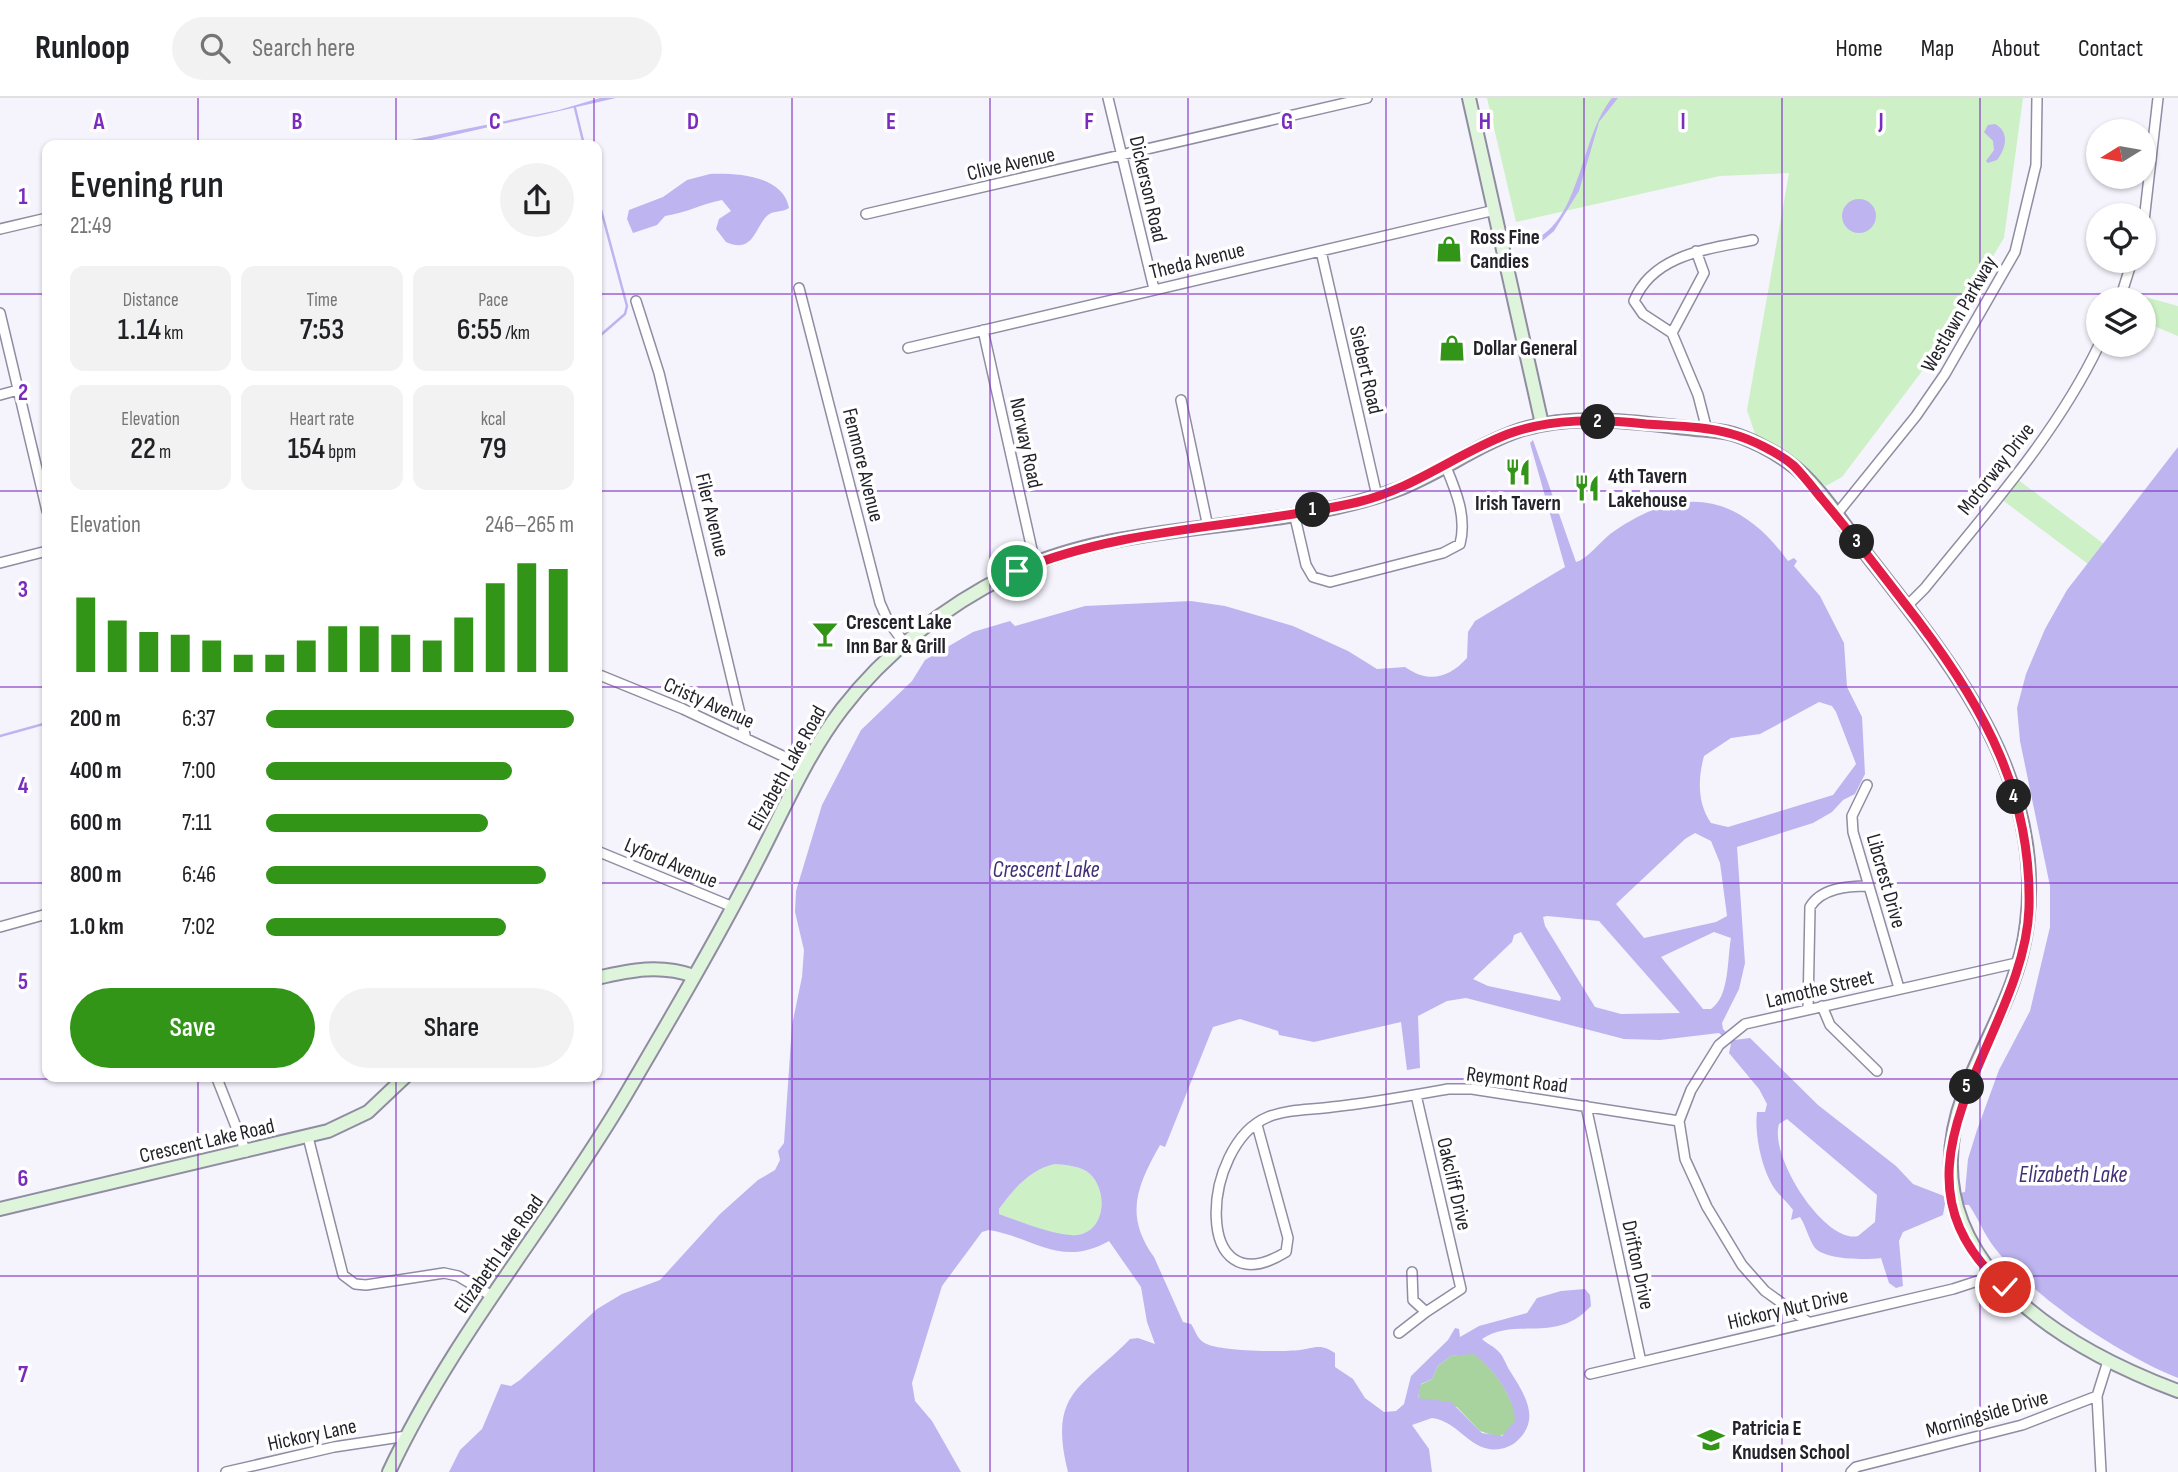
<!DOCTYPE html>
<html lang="en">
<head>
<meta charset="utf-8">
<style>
  body { margin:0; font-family:"Sofia Sans Condensed",sans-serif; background:#f2f2f2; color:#202124; height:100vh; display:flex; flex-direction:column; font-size:26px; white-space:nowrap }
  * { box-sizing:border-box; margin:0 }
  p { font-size:23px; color:#757577 }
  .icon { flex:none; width:38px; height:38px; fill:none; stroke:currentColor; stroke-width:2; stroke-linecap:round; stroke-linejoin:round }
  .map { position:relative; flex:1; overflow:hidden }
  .panel { position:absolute; left:42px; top:42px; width:560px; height:942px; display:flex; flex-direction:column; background:#fff; border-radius:14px; box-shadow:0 2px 5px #0004 }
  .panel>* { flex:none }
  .needle { width:46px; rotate:259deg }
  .fabs { position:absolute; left:2086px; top:21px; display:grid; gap:14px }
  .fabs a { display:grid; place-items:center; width:70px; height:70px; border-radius:50%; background:#fff; box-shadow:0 2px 5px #0004; font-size:35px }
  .pin { position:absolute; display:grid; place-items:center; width:60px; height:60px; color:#fff; margin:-30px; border:4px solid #fff; border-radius:50%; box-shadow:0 2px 7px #0007 }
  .km { position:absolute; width:35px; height:35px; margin:-18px; border-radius:50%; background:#222; color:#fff; font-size:19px; line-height:35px; text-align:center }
  .round { display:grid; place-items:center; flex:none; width:74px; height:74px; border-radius:37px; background:#f2f2f2 }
  .headline { display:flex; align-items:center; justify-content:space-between; height:119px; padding:0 28px }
  h1 { font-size:38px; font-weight:600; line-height:52px }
  .figures { display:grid; grid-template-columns:repeat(3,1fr); gap:10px; height:119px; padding:7px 28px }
  .figures div { display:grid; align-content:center; border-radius:14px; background:#f2f2f2; text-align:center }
  .figures b { font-size:30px; font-weight:600 }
  .figures small { font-size:19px; font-weight:400 }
  .figures p { font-size:19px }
  .chart { height:196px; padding:14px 28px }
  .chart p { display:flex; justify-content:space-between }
  .chart svg { width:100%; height:126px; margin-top:7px; stroke:#329517; stroke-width:6 }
  .action { display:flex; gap:14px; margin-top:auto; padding:14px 28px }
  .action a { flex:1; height:80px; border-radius:42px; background:#329517; color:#fff; font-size:28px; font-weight:600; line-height:80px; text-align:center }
  .action a+a { background:#f2f2f2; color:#202124 }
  ul { padding:0 28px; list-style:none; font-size:23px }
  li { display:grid; grid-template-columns:112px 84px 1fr; align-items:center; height:52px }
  li i { height:18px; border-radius:9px; background:#329517 }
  header { display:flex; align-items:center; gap:42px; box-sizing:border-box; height:98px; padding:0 35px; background:#fff; border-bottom:2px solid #e0e0e0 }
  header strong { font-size:33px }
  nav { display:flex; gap:38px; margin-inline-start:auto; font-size:24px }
  .search { width:490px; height:63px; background:#f2f2f2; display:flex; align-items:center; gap:18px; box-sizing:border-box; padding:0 24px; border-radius:38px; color:#757577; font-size:26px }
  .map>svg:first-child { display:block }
  .green { fill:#cdf0c6 }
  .forest { fill:#a8d39f }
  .water { fill:#beb4f0; fill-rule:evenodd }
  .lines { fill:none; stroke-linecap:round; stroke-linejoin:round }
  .stream { stroke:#beb4f0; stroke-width:2.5 }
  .street-casing { stroke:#908da2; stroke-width:12 }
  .secondary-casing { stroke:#908da2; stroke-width:16 }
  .street { stroke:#fff; stroke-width:9 }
  .secondary { stroke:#dff5db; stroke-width:12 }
  .route-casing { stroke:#fff; stroke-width:14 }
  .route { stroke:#e11d48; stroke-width:9 }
  .grid { fill:none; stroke:#7b2cbf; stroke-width:2; stroke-opacity:0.55 }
  .labels { text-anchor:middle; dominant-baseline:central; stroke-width:7; stroke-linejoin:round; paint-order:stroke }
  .street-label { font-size:21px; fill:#24232b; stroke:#fff }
  .poi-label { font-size:21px; font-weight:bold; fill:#24232b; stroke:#fff; text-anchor:start }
  .water-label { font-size:23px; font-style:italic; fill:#422f75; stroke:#fff }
  .grid-label { font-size:23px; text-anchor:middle; font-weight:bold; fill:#7b2cbf; stroke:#fff; stroke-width:7; stroke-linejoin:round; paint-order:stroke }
</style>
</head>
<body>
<header>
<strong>Runloop</strong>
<div class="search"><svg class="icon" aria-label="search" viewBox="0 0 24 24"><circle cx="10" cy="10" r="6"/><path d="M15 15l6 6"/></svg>Search here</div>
<nav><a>Home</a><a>Map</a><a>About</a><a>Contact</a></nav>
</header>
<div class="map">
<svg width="2178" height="1374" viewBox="0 0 2178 1374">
  <rect width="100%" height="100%" fill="#f5f4fd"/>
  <path class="green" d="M1487 0H2023L2004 140 1929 264 1842 379 1826 388 1755 336 1747 312 1789 75 1720 78 1516 124Z
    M2127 194 2178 208V238L2144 224V201H2124Z
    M2017 381 2104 446 2088 466 2001 401Z
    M1055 1066C1066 1067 1082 1068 1090 1076 1108 1093 1106 1133 1077 1137 1058 1140 1018 1123 999 1116V1111C1013 1092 1030 1071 1055 1066Z"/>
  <path class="forest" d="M1473 1255C1492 1268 1515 1300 1516 1323L1508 1334 1498 1339 1480 1333 1457 1309 1418 1301 1420 1287 1432 1281 1438 1268 1451 1258Z"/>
  <path class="water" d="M600 0H616L410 47H386L559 12Z
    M1612 0H1618L1599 24 1579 93 1554 133 1541 144V138C1581 113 1582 36 1612 0Z
    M1995 26C2010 34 2006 50 1997 62L1988 65 1986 63 1994 52 1993 43 1984 34 1988 27Z
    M710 76C736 75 783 77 789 110 782 115 774 112 768 117 755 128 754 157 726 144L716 131 719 121 731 113 722 102C701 106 686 115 665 118L657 127 633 135 627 121 629 112 663 99 687 82Z
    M1842 118a17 17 0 1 1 34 0a17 17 0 1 1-34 0Z
    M1533 342 1576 464C1588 461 1601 442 1613 434 1681 386 1739 395 1788 463L1794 460 1797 463 1794 468 1820 498 1844 545 1847 589 1862 619 1865 676 1855 696 1843 702 1832 714 1813 725 1737 749 1745 865 1739 891 1722 925 1723 931 1734 942 1750 940 1818 1007 1896 1068 1913 1086 1944 1098 1965 1094 1968 1061 1977 1032 1999 972 2030 913 2050 829V788L2020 643 2017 610 2026 576 2045 531 2067 492 2178 349V1280C2120 1257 2032 1199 1994 1149 1984 1136 1978 1120 1969 1107L1945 1106 1943 1117 1903 1134 1899 1143 1903 1188 1896 1190 1889 1185 1881 1160C1866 1162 1826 1162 1815 1150 1809 1142 1806 1128 1800 1119L1791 1122 1793 1112C1789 1106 1783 1101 1778 1095 1763 1078 1754 1037 1757 1014H1765L1767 1006 1759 991 1729 955 1731 946 1719 935 1660 942 1624 941 1466 900 1447 903 1418 918 1420 970 1407 972 1401 924 1314 944 1279 937 1278 933 1240 921 1213 929 1165 1049 1160 1047C1137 1088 1124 1117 1154 1159L1183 1224 1191 1226C1195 1232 1197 1240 1203 1244 1216 1254 1282 1254 1300 1252 1315 1250 1320 1245 1335 1255V1269L1353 1281 1365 1300 1384 1314 1396 1313 1404 1306 1411 1278 1448 1242 1455 1230 1459 1231 1460 1239 1479 1228 1527 1215 1537 1200 1561 1193 1585 1191 1590 1197 1591 1208C1556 1247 1514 1218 1482 1241 1487 1246 1494 1248 1499 1254 1504 1259 1506 1267 1510 1273 1523 1294 1541 1319 1519 1341 1512 1349 1499 1353 1489 1351 1467 1347 1456 1323 1432 1320L1412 1327 1429 1351 1432 1374H1068C1048 1294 1081 1291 1130 1241L1138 1240 1155 1246 1147 1224 1141 1189 1109 1143C1061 1170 1036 1140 989 1132L982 1134 942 1188 912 1285 915 1303 932 1323 961 1374H449L460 1352 482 1331 501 1286 511 1288 520 1282 597 1211 622 1196 660 1182 720 1116 758 1082 775 1072 780 1062 778 1053 784 1045 792 927 802 879 804 852 795 814 796 793 822 707 861 632 912 583 925 562 973 534 1010 523 1015 528 1085 508 1191 503 1225 508 1293 528 1348 553 1377 571 1405 569C1428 585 1448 581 1467 560L1468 534 1475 523 1565 469 1530 345ZM1819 604 1832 608 1836 614 1856 666 1833 697 1728 729 1711 725C1697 705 1698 680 1704 658L1731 640 1760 636ZM1695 735 1711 743 1720 765 1727 818 1716 824 1644 840 1616 806 1685 741ZM1547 818 1599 823 1680 915 1621 916 1595 909 1545 828 1543 819ZM1521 834 1561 900 1560 903 1488 888 1473 881 1512 844 1514 837ZM1714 834 1731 840C1727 861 1730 898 1711 911H1703L1661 859ZM1787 1021 1877 1097 1875 1124 1858 1138C1825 1146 1769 1059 1779 1026ZM1055 1066C1066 1067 1082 1068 1090 1076 1108 1093 1106 1133 1077 1137 1058 1139 1018 1123 999 1116V1111C1013 1092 1030 1071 1055 1066ZM1473 1256C1492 1268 1515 1300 1515 1323L1502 1338 1482 1335 1451 1304 1418 1300 1421 1286 1432 1281 1438 1268 1451 1258Z"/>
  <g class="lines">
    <path class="stream" d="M575 10 584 47
      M597 97 627 208 625 216 602 236
      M0 638 47 625"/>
    <g class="street-casing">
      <path id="street" d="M1108 0 1154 191
        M866 116 1367 0
        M2144 123 2158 0
        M0 131 47 120
        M1321 153 1377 398
        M799 190 880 505 888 523 905 546
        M2120 201 2132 163
        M636 203 659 275 746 641
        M0 215 47 413
        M983 232 1035 465
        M1672 235 1704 175 1696 153
        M908 250 1495 112
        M0 297 18 292
        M1181 302 1208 429
        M1707 332 1698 297 1672 235 1643 216 1634 203C1653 156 1709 151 1753 142
        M1294 415 1306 467 1313 479 1330 484 1443 455 1460 446C1467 419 1456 393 1446 369
        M1836 417 1916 318 1945 276 2015 154 2036 67 2037 0
        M0 465 47 453
        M1907 508 1925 490C1987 413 2056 337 2099 247
        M597 576 683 611 806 669
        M1867 687 1852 718 1853 734 1899 890
        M597 753 733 809
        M0 829 47 816
        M1822 908 1830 927 1877 973
        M1808 911 1810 809C1821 790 1848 788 1868 788
        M216 978 246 1054
        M1586 1008 1641 1264
        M1257 1027 1288 1140 1286 1154C1192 1212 1200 1047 1268 1019 1288 1011 1311 1012 1332 1009 1371 1005 1409 998 1448 991H1472L1679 1023
        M308 1039 343 1177 355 1186 366 1187 444 1175 458 1178 492 1198
        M1412 1174 1413 1202 1426 1214 1461 1191 1416 997
        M1808 1224 1765 1193 1742 1167 1707 1109 1685 1061 1679 1023 1691 992 1719 947 1745 926 2021 864
        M1399 1235 1426 1214
        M1590 1276 1953 1191 1993 1178
        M2097 1298 2101 1374
        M226 1374 334 1349 407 1338
        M1851 1374 1856 1369 2022 1327 2097 1298 2108 1263"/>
    </g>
    <g class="secondary-casing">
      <path id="secondary" d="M1469 0 1542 326
        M597 880C631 872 660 866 694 878
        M0 1111 328 1033 368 1014 406 978
        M389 1374C452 1239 550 1125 625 998 669 923 713 848 753 771 781 718 805 659 842 611 885 555 945 508 1008 477 1124 419 1275 437 1396 392 1439 376 1476 347 1520 332 1573 315 1633 324 1687 330 1702 332 1719 332 1733 336 1750 341 1773 353 1788 364 1817 384 1844 428 1867 457 1951 565 2045 677 2027 825 2020 888 1986 938 1964 996 1906 1154 2051 1245 2178 1293"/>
    </g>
    <use href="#street" class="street"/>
    <use href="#secondary" class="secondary"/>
  </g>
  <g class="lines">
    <g class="route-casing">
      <path id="route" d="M1017 473C1124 428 1246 430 1358 404 1413 391 1456 356 1508 336 1551 320 1600 321 1646 326 1673 328 1706 328 1732 336 1751 341 1779 355 1794 368 1804 378 1813 390 1822 401 1856 441 1887 483 1919 524 1985 611 2032 697 2029 810 2025 940 1868 1069 2005 1189"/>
    </g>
    <use href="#route" class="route"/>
  </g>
  <path class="grid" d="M198 0V47M396 0V47M594 0V47M792 0V1374M990 0V1374M1188 0V1374M1386 0V1374M1584 0V1374M1782 0V1374M1980 0V1374M0 196H47M597 196H2178M0 393H47M597 393H2178M0 589H47M597 589H2178M0 785H47M597 785H2178M198 978V1374M396 978V1374M594 978V1374M0 981H2178M0 1178H2178"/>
  <defs>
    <g id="shop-bare" transform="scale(2.1)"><path d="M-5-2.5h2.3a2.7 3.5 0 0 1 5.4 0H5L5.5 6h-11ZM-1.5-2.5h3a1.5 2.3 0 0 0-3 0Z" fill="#329517" stroke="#fff" stroke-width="2.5" paint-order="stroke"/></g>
    <g id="restaurant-bare" transform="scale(2.1)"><path d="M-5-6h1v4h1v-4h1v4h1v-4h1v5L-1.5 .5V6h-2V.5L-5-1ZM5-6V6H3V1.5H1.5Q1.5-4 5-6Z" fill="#329517" stroke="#fff" stroke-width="2.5" paint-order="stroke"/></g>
    <g id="bar-bare" transform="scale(2.1)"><path d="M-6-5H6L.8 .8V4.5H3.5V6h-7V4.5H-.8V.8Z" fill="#329517" stroke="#fff" stroke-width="2.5" paint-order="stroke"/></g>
    <g id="school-bare" transform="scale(2.1)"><path d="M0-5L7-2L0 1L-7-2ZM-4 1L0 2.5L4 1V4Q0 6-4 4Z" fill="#329517" stroke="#fff" stroke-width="2.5" paint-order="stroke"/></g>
  </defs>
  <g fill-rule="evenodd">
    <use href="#shop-bare" x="1449" y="151"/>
    <use href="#shop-bare" x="1452" y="250"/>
    <use href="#restaurant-bare" x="1518" y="374"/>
    <use href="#restaurant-bare" x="1587" y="390"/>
    <use href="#bar-bare" x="825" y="536"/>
    <use href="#school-bare" x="1711" y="1342"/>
  </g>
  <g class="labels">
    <g class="street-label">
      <text transform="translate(1011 66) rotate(-13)">Clive Avenue</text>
      <text transform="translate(1148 91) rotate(77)">Dickerson Road</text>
      <text transform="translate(1197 163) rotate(-14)">Theda Avenue</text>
      <text transform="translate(1959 216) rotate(-60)">Westlawn Parkway</text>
      <text transform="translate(1366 272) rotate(77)">Siebert Road</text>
      <text transform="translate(1026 345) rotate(78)">Norway Road</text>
      <text transform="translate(863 367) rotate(76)">Fenmore Avenue</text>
      <text transform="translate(1996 371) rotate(-52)">Motorway Drive</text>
      <text transform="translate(712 417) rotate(76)">Filer Avenue</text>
      <text transform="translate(709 605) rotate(24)">Cristy Avenue</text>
      <text transform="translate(787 670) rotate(-61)">Elizabeth Lake Road</text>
      <text transform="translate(671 765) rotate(23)">Lyford Avenue</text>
      <text transform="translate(1886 783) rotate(74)">Libcrest Drive</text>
      <text transform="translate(1820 891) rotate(-13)">Lamothe Street</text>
      <text transform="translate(1517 982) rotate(7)">Reymont Road</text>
      <text transform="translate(207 1043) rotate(-13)">Crescent Lake Road</text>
      <text transform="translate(1454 1086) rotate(77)">Oakcliff Drive</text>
      <text transform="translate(499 1156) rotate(-55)">Elizabeth Lake Road</text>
      <text transform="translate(1638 1167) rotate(78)">Drifton Drive</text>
      <text transform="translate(1788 1211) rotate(-13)">Hickory Nut Drive</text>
      <text transform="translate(1987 1316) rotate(-16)">Morningside Drive</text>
      <text transform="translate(312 1337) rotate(-12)">Hickory Lane</text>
    </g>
    <g class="poi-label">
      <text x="1470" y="139">Ross Fine<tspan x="1470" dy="24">Candies</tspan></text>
      <text x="1473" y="250">Dollar General</text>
      <text x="1608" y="378">4th Tavern<tspan x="1608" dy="24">Lakehouse</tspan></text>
      <text x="1518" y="405" text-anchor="middle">Irish Tavern</text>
      <text x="846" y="524">Crescent Lake<tspan x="846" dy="24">Inn Bar &amp; Grill</tspan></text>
      <text x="1732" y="1330">Patricia E<tspan x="1732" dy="24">Knudsen School</tspan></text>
    </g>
    <g class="water-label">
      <text x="1046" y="772">Crescent Lake</text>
      <text x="2073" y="1077">Elizabeth Lake</text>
    </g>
  </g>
  <g class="grid-label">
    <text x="99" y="31">A</text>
    <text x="297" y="31">B</text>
    <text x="495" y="31">C</text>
    <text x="693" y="31">D</text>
    <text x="891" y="31">E</text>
    <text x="1089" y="31">F</text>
    <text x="1287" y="31">G</text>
    <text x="1485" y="31">H</text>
    <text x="1683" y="31">I</text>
    <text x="1881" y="31">J</text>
    <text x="23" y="106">1</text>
    <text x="23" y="302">2</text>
    <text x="23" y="499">3</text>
    <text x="23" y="695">4</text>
    <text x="23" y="891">5</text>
    <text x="23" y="1088">6</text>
    <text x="23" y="1284">7</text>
  </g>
</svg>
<div class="fabs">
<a><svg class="needle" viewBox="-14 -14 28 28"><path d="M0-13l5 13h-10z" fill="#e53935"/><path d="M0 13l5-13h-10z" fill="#757577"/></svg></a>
<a><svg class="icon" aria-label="locate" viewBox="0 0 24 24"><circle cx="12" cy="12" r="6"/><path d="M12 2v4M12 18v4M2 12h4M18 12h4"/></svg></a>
<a><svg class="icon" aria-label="layers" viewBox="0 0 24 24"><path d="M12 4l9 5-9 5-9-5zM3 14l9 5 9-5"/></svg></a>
</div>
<div class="pin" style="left:1017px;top:473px;background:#1e9e55"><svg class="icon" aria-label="arrive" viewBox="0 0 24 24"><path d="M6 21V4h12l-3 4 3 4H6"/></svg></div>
<div class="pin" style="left:2005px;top:1189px;background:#d93025"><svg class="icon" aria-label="check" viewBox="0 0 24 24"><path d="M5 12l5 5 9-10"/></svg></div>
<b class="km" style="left:1313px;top:412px">1</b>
<b class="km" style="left:1598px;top:324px">2</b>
<b class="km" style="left:1857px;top:444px">3</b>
<b class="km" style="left:2014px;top:699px">4</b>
<b class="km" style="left:1967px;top:989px">5</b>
<section class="panel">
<div class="headline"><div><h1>Evening run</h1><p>21:49</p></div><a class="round"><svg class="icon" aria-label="share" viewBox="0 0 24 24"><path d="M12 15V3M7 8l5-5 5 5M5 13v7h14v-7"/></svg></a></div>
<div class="figures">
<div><p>Distance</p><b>1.14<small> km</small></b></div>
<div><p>Time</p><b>7:53</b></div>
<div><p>Pace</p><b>6:55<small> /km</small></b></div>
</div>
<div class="figures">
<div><p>Elevation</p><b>22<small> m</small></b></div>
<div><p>Heart rate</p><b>154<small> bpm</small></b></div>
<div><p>kcal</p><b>79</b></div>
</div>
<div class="chart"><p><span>Elevation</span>246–265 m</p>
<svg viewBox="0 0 160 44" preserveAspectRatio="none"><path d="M5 44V18M15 44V26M25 44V30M35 44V31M45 44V33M55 44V38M65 44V38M75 44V33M85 44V28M95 44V28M105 44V31M115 44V33M125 44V25M135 44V13M145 44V6M155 44V8"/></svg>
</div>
<ul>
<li><b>200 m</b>6:37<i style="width:100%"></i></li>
<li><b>400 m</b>7:00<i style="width:80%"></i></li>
<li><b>600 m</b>7:11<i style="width:72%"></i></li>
<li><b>800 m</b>6:46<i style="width:91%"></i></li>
<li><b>1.0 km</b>7:02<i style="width:78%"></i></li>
</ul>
<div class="action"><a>Save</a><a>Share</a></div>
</section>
</div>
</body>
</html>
